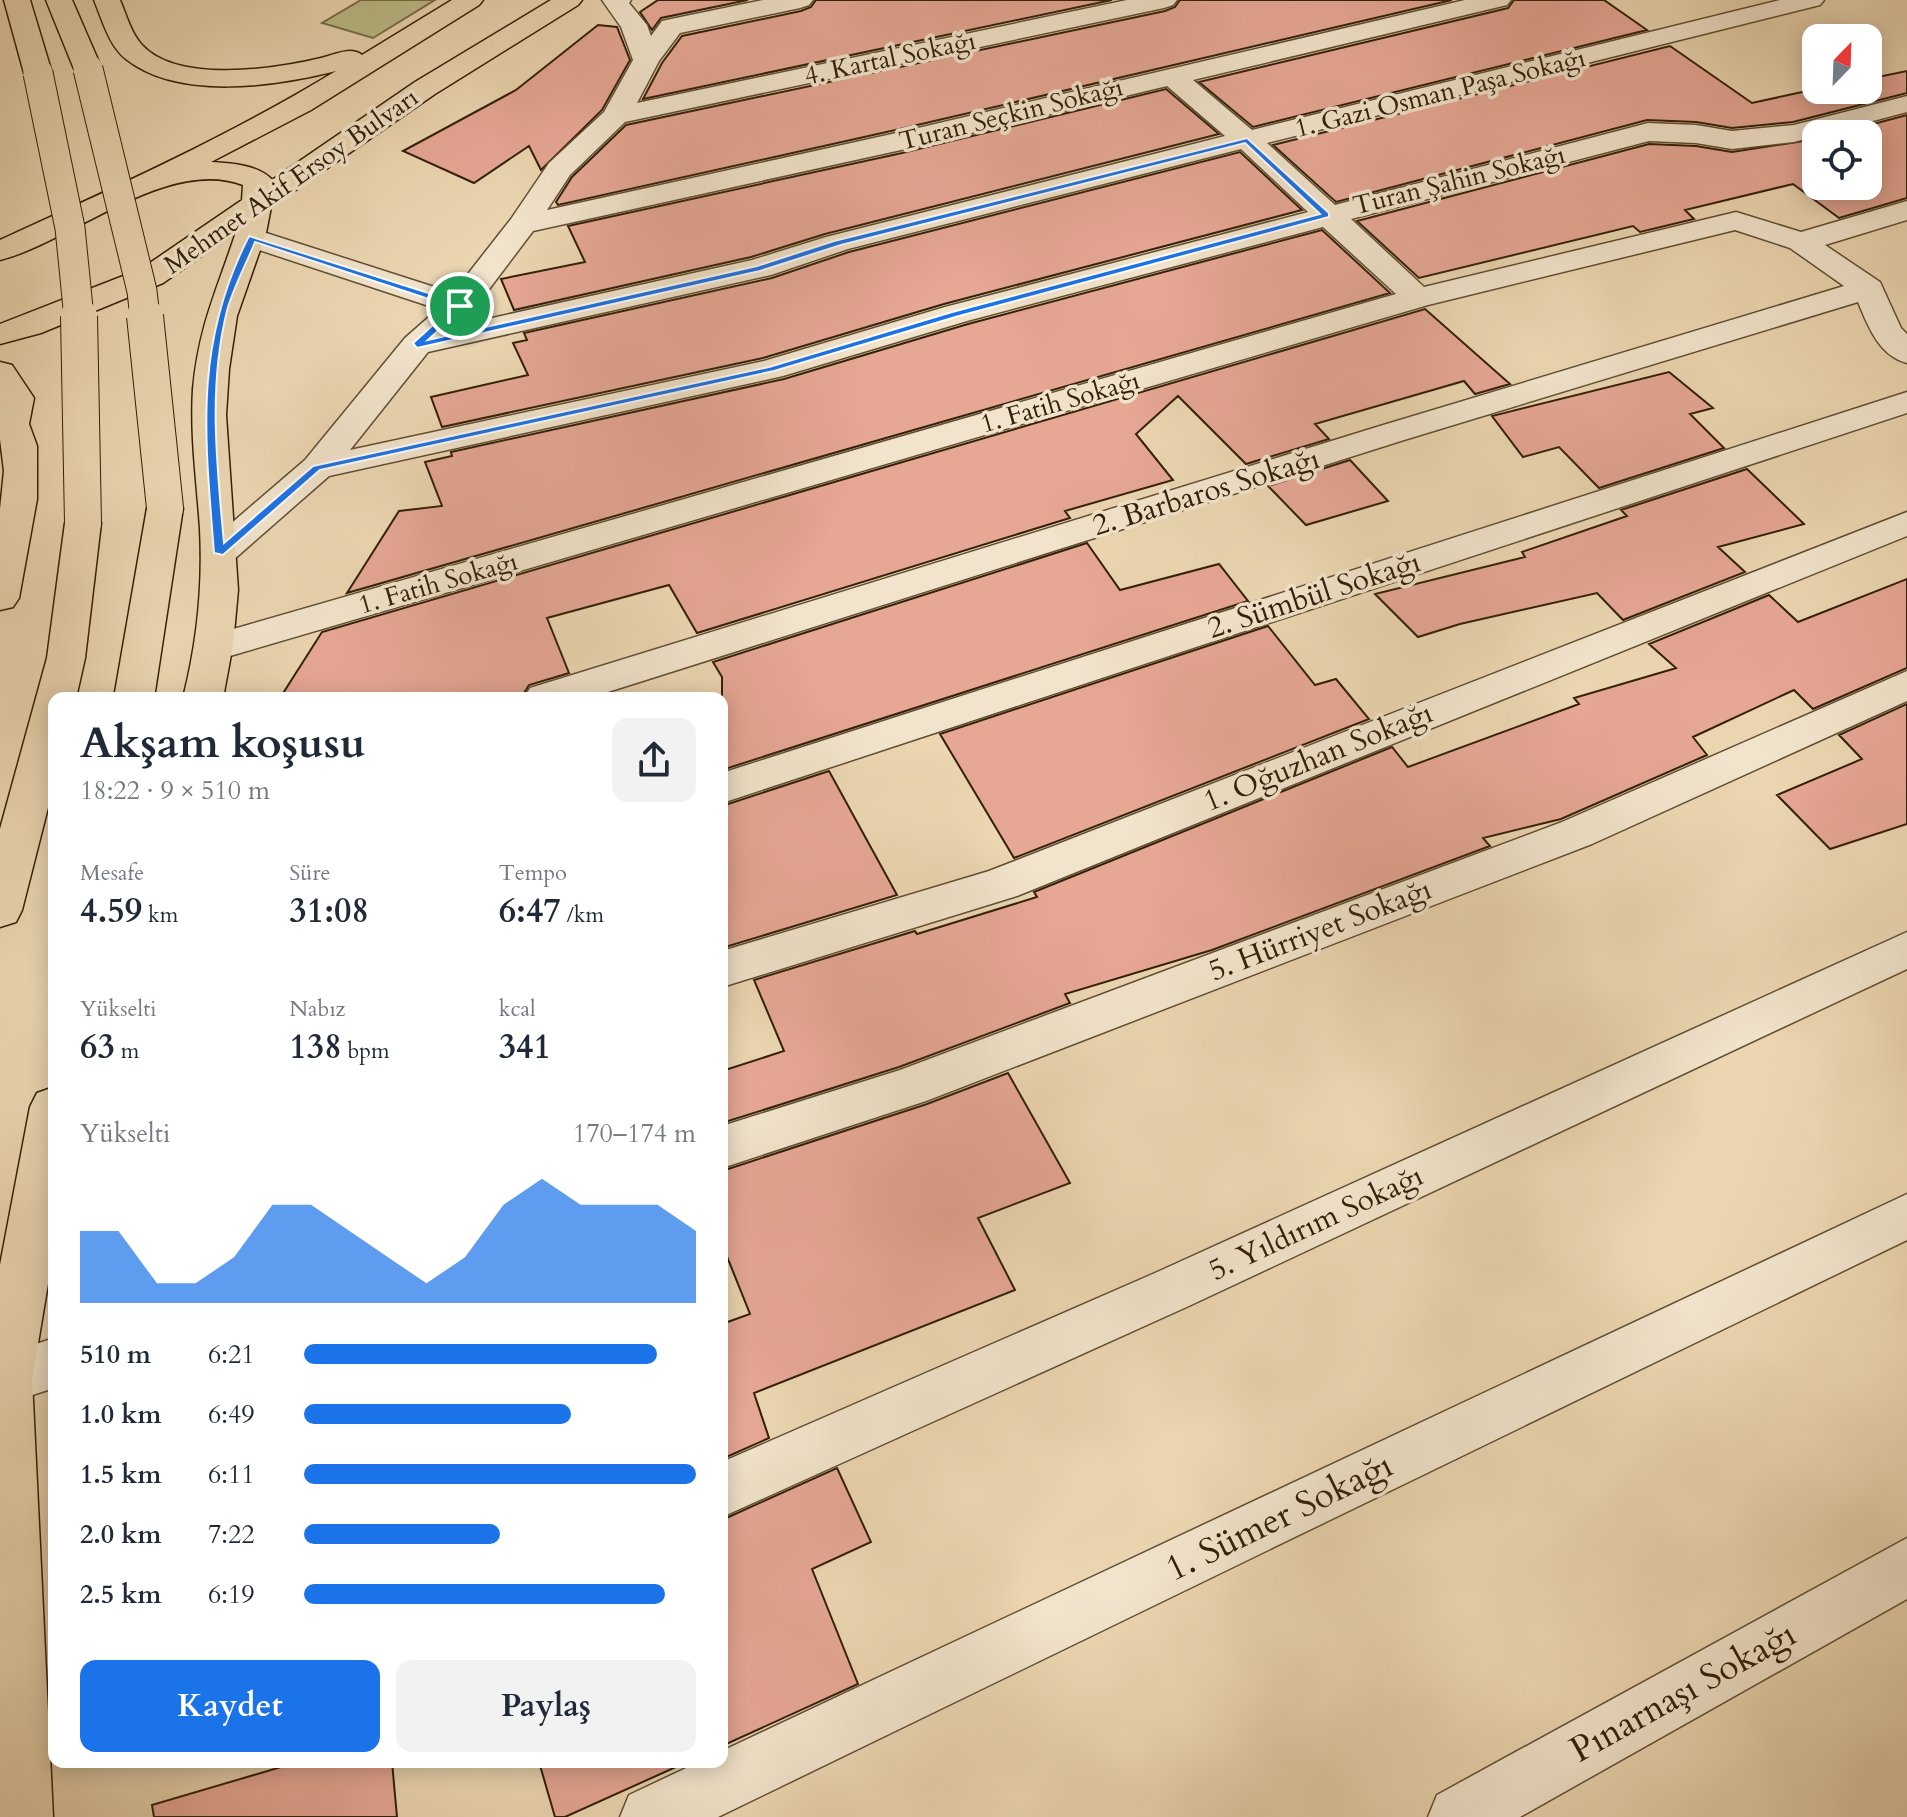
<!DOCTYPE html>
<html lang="tr">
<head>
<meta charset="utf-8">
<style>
  body { margin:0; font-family:Cardo,serif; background:#f2f2f3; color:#1f2937; height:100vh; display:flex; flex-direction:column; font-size:30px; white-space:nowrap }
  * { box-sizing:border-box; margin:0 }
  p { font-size:26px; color:#747a83 }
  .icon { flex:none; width:44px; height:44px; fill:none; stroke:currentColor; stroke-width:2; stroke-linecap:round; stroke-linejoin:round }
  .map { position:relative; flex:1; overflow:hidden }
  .side { position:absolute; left:48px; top:692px; width:680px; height:1076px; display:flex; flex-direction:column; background:#fff; border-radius:16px; box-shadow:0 4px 20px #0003 }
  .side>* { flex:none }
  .needle { width:52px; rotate:23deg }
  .fabs { position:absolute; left:1802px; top:24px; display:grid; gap:16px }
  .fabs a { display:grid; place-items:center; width:80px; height:80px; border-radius:16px; background:#fff; box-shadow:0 4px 20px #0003; font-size:40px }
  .pin { position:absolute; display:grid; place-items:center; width:68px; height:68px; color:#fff; margin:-34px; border:4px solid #fff; border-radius:50%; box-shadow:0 2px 8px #0007 }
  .round { display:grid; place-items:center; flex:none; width:84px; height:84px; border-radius:16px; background:#f2f2f3 }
  .headline { display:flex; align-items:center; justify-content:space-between; height:136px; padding:0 32px }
  h1 { font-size:44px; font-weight:600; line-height:60px }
  .stats { display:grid; grid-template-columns:repeat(3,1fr); gap:12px; height:136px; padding:8px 32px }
  .stats div { display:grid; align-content:center }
  .stats b { font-size:34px; font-weight:600 }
  .stats small { font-size:22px; font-weight:400 }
  .stats p { font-size:22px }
  .chart { height:224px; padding:16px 32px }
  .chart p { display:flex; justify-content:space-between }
  .chart svg { width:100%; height:144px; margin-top:8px; fill:#1a73e8; opacity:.7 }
  .cta { display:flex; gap:16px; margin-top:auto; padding:16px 32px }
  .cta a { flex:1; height:92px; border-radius:16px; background:#1a73e8; color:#fff; font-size:32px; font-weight:600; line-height:92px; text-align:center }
  .cta a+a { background:#f2f2f3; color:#1f2937 }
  ul { padding:0 32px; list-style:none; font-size:26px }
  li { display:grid; grid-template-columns:128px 96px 1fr; align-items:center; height:60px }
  li i { height:20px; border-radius:10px; background:#1a73e8 }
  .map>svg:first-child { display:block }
  .green { fill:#bcbc88; stroke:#786e48; stroke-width:2 }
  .building { fill:#e6a795; stroke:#332009; stroke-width:2 }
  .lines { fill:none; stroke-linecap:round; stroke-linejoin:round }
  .minor-casing { stroke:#614e33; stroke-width:3 }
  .major-casing { stroke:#332009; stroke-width:3 }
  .minor { fill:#f2e4cc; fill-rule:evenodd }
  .major { fill:#ebd6b1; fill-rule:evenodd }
  .major-bridge-far1-casing { stroke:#332009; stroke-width:31; stroke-linecap:butt }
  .major-bridge-casing { stroke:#332009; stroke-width:38; stroke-linecap:butt }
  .major-bridge-far1 { stroke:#ebd6b1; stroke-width:29 }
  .major-bridge { stroke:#ebd6b1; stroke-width:36 }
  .route { fill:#1a73e8; stroke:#fff; stroke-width:2; fill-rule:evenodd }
  .labels { text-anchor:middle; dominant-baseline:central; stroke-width:7; stroke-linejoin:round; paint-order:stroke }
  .far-street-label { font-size:26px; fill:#332009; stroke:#f2e4cc }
  .street-label { font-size:30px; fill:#332009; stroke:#f2e4cc }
  .near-street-label { font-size:36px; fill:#332009; stroke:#f2e4cc }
</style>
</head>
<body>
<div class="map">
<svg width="1907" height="1817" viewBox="0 0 1907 1817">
  <rect width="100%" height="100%" fill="#ebd6b1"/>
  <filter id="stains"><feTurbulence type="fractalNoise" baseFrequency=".0025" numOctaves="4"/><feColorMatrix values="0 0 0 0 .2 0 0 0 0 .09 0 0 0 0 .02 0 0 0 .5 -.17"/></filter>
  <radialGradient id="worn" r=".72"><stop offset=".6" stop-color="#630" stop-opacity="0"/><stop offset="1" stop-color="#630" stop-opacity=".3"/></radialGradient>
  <path class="green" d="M361 0H435L373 38 322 23Z"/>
  <path class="building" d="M658 0H748L661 18 652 30 640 12Z
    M816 0H1112L643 99 662 63 682 36 801 11 811 7Z
    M1180 0H1452L900 129 558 205 556 202 572 177 626 125 1165 11 1175 7Z
    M1514 0H1604L1647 30 1253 127 1199 82 1508 8Z
    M598 25 617 27 630 60 602 110 541 170 529 146 474 183 403 151 516 90Z
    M1670 46 1752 103 1816 89 1868 90V79L1907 71V93L1793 122 1732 128 1696 122 1647 120 1336 202 1273 145Z
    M1166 89 1219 134 825 234 751 257 514 310 501 279 585 262 568 226 902 153Z
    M1907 115V198L1839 218 1793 184 1685 210 1694 219 1640 232 1633 226 1419 278 1357 221 1649 144 1696 146 1732 152 1816 139V186H1868V134H1836Z
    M1240 152 1302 210 944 304 763 358 442 427 431 397 528 375 513 343 527 340 524 333 772 278 849 252Z
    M1322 230 1390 293 347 593 399 511 442 506 425 462 452 456 451 452 784 379 968 324Z
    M1425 309 1510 384 1475 394 1464 381 1315 424 1329 439 1246 464 1178 396 1136 434 1173 480 1065 511 1070 518 697 633 669 585 547 618 569 673 529 685 521 698H280L322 632Z
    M1669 372 1713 408 1690 414 1724 448 1599 488 1559 447 1523 457 1492 416Z
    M1350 460 1388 501 1306 525 1268 486Z
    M1747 469 1804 524 1718 547 1745 572 1623 620 1597 593 1460 624 1418 637 1375 594 1525 557 1522 552 1627 516 1621 510Z
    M1087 543 1120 590 1219 564 1248 601 722 770V677L713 662Z
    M1907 579V668L1813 709 1794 690 1693 737 1707 755 1561 819 1483 838 1490 846 1212 950 1065 994 1070 1003 899 1067 722 1123V1071L784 1051 754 980 915 931 917 934 1037 897 1034 892 1392 747 1408 767 1579 704 1574 698 1673 669 1676 668 1649 644 1769 595 1798 622Z
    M1268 626 1315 685 1336 679 1369 719 1014 858 940 734Z
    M1907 704V824L1830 849 1777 795 1862 759 1839 735Z
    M829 771 897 895 722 948V806Z
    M1008 1073 1070 1183 978 1218 1015 1290 754 1393 769 1438 722 1459V1324L750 1314 722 1244V1171L927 1104Z
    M837 1468 871 1542 812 1569 858 1684 722 1746V1520Z
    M298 1762H392L397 1817H154L152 1805Z
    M539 1762H687L565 1817H555Z"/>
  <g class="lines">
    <g class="minor-casing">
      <path id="minor" d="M602 0H631L629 3 647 25 651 36 662 21 671 19 763 0H813L809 5 800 8 680 33 659 61 637 103 1127 0H1177L1173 5 1164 8 625 122 570 175 547 210 901 132 1465 0H1511L1507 5 1193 80 1252 130 1780 0H1824L1820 5 1267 143 1335 205 1648 123 1696 125 1732 131 1794 125 1907 96V112L1794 142 1732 149 1696 143 1649 141 1351 219 1424 287 1736 212 1801 232 1907 201V220L1825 245 1880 282 1901 328 1907 334V363C1879 356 1868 326 1858 302L1404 440 589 698H524L530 688 1380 426 1844 286 1790 248 1735 230 1428 305 230 656 216 660 202 656 197 647 202 638 1396 294 1323 227 967 321 783 376 329 476 232 561 219 565 206 561 201 553 206 545 305 460 405 338 438 309 241 244 237 238 241 232 252 229 263 232 453 293 511 219 549 163 604 112 633 60 621 27ZM1167 86 1225 136 826 237 752 260 456 326 471 313 533 231 901 150ZM1241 149 1308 212 945 307 764 361 350 450 428 352 771 275 848 249Z
        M1907 392V413L722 803V773Z
        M1907 512V536L1017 896 722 987V951L989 871Z
        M1907 671V701L1592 844 926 1101 722 1168V1126L900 1070 1562 822Z
        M1907 932V969L1191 1305 722 1517V1462L1155 1273Z
        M1907 1194V1240L718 1817H620L629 1795 699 1762H722V1751Z
        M54 1338V1388L5 1404 0 1402V1356Z
        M1907 1538V1599L1520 1817H1428L1437 1795Z"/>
    </g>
    <g class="major-casing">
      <path id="major" d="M4 0H30L52 73 48 79H28L24 73Z
        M46 0H72L102 69 98 75H78L74 69Z
        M94 0H120C126 14 131 33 142 45 178 84 275 69 321 58 335 55 350 46 362 55L452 0H483L479 5 311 110 211 162C230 163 260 165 272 180L415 82 551 0H582L578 5 435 94 271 207 266 233 237 316 229 369 226 415 238 590 233 644 223 698H183C197 643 203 586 200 529 197 483 190 436 193 389 199 325 217 290 236 232L163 283 41 333 0 344V324L141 269 242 200 243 185C167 156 72 242 0 260V240C114 188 229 136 336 71 276 86 179 101 126 59 109 46 102 19 94 0Z
        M0 362 12 365 34 398 29 424 37 446V499L19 598 13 607 0 610V509L4 471 0 439Z
        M165 497 178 500 183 508 154 698H114L147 508 152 500Z
        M83 512 96 515 101 523 85 658 76 698H54V784L22 910 16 922 0 927V829L47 658 65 523 70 515Z
        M54 1087V1248L32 1379 53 1817H0V1265L30 1107 37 1093Z"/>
    </g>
    <use href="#minor" class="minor"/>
    <use href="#major" class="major"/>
    <g class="major-bridge-far1-casing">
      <path id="major-bridge-far1" d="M88 69 142 291 145 318
        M38 73 70 228 79 318"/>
    </g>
    <g class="major-bridge-casing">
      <path id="major-bridge" d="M79 316 83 523
        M145 316 165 508"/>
    </g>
    <use href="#major-bridge-far1" class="major-bridge-far1"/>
    <use href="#major-bridge" class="major-bridge"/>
  </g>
  <path class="route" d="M1247 138 1329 213V217L959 316 774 371 320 470 223 555 214 553C205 437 193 345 249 236L463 304V308L428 340 757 266 834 241ZM1245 143 1320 214 952 312 769 367 313 466 224 543C217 465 208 388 227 311 233 288 246 265 255 242L453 307 413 343 417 348 760 271 841 245Z"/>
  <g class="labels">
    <g class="far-street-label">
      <text transform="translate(890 58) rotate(-12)">4. Kartal Sokağı</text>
      <text transform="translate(1440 93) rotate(-14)">1. Gazi Osman Paşa Sokağı</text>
      <text transform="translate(1011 114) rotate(-14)">Turan Seçkin Sokağı</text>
      <text transform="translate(1459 180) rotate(-14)">Turan Şahin Sokağı</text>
      <text transform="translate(291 181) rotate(-35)">Mehmet Akif Ersoy Bulvarı</text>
      <text transform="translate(1060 402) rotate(-16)">1. Fatih Sokağı</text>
      <text transform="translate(438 583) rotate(-16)">1. Fatih Sokağı</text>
    </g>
    <g class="street-label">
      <text transform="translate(1206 492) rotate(-17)">2. Barbaros Sokağı</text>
      <text transform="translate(1314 595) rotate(-18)">2. Sümbül Sokağı</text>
      <text transform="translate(1318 757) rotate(-22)">1. Oğuzhan Sokağı</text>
      <text transform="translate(1320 930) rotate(-21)">5. Hürriyet Sokağı</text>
      <text transform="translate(1316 1223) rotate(-25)">5. Yıldırım Sokağı</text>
    </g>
    <g class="near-street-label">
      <text transform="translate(1279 1517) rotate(-26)">1. Sümer Sokağı</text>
      <text transform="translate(1683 1692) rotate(-29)">Pınarnaşı Sokağı</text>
    </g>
  </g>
  <rect width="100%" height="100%" filter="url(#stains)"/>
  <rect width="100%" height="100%" fill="url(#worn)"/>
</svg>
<div class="fabs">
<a><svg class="needle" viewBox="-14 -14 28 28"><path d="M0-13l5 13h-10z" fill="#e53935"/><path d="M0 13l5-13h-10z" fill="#747a83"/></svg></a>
<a><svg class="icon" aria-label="locate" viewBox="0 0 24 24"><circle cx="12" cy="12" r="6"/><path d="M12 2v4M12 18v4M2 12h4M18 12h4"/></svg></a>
</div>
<div class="pin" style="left:460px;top:306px;background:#1e9e55"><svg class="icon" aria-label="arrive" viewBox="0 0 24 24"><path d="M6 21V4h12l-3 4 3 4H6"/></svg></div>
<section class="side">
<div class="headline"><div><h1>Akşam koşusu</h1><p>18:22 · 9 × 510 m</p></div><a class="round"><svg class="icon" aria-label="share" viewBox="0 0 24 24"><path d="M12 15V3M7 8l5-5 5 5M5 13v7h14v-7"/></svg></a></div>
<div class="stats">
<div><p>Mesafe</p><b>4.59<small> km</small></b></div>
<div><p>Süre</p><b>31:08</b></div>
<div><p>Tempo</p><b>6:47<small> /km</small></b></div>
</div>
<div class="stats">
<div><p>Yükselti</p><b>63<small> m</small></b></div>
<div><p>Nabız</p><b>138<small> bpm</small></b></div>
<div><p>kcal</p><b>341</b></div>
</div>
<div class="chart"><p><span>Yükselti</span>170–174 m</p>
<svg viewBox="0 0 160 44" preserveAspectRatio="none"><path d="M0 44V22L10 22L20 38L30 38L40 30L50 14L60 14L70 22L80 30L90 38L100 30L110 14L120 6L130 14L140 14L150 14L160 22V44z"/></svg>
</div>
<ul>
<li><b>510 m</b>6:21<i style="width:90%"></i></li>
<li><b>1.0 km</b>6:49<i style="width:68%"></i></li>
<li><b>1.5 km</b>6:11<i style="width:100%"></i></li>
<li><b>2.0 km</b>7:22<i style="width:50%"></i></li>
<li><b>2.5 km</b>6:19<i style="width:92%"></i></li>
</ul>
<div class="cta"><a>Kaydet</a><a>Paylaş</a></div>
</section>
</div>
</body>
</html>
